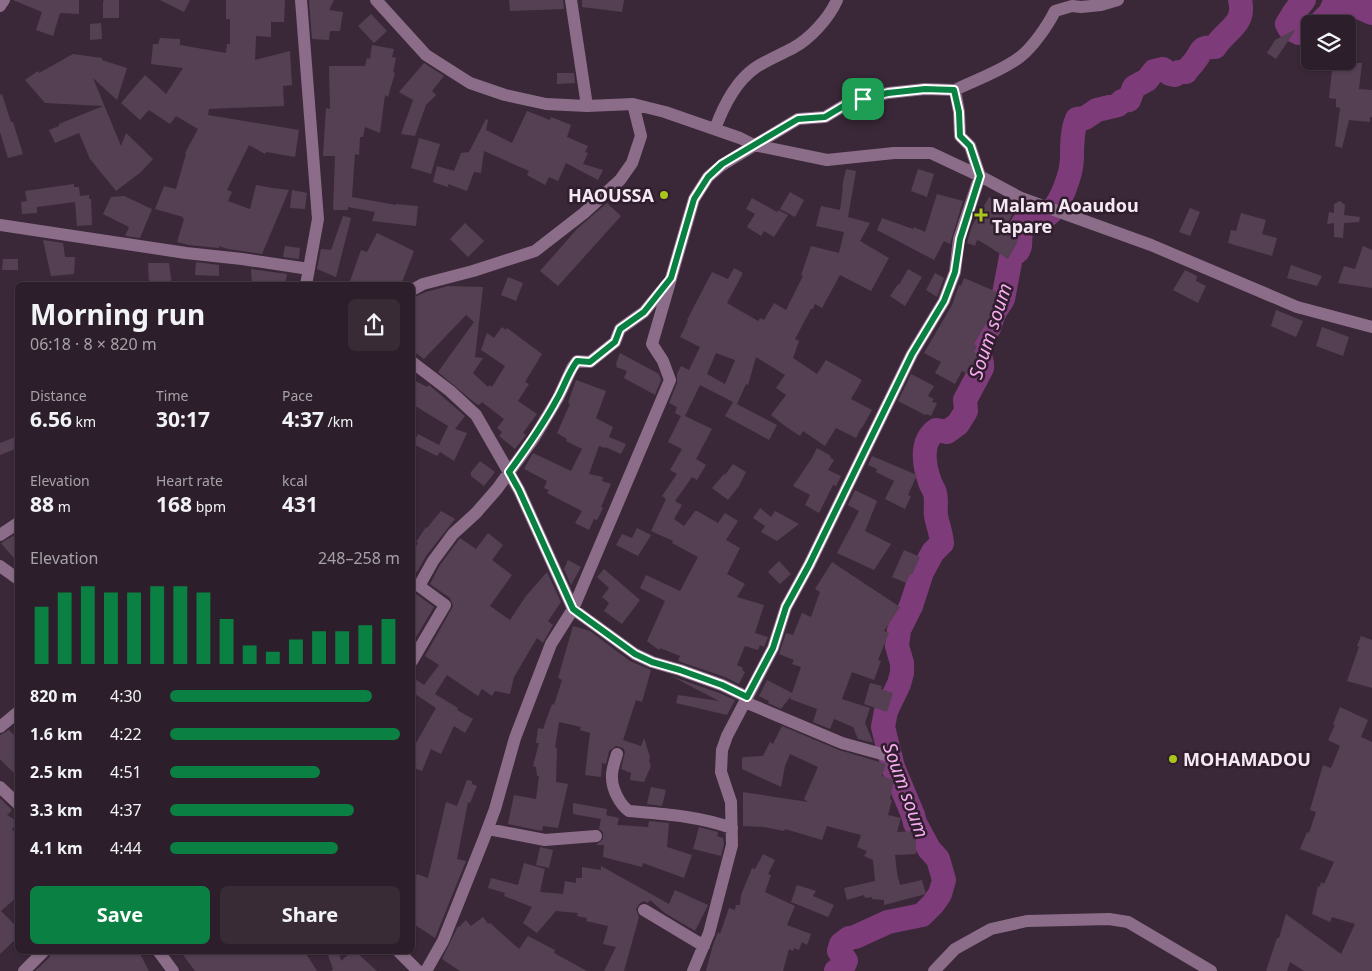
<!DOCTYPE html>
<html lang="en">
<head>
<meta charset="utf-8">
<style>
  body { margin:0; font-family:"Noto Sans",sans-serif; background:#382b36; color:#f1f3f6; height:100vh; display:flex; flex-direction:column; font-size:19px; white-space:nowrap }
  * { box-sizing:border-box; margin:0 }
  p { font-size:16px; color:#a6a2a8 }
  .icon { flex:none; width:28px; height:28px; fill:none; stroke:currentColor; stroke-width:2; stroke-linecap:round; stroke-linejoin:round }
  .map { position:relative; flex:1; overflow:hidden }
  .details { position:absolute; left:15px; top:282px; width:400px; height:672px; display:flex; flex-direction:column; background:#2c1e2a; border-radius:8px; box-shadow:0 1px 4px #0004,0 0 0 1px #483c47 }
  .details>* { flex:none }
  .fabs { position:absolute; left:1301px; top:15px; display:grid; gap:10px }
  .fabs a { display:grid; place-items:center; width:55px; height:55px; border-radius:8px; background:#2c1e2a; box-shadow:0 1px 4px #0004,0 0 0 1px #483c47; font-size:25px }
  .pin { position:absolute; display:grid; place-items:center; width:42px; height:42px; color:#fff; margin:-21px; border-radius:10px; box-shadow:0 2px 8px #0006 }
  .round { display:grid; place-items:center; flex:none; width:52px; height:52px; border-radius:8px; background:#382b36 }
  .headline { display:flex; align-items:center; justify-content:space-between; height:85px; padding:0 15px }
  h1 { font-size:28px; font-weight:700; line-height:38px }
  .figures { display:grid; grid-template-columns:repeat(3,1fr); gap:8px; height:85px; padding:5px 15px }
  .figures div { display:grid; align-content:center }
  .figures b { font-size:21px; font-weight:700 }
  .figures small { font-size:14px; font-weight:400 }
  .figures p { font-size:14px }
  .chart { height:140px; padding:10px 15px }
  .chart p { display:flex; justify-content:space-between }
  .chart svg { width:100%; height:90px; margin-top:5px; stroke:#0b8043; stroke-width:6 }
  .cta { display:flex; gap:10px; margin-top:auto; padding:10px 15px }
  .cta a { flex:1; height:58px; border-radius:8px; background:#0b8043; color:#fff; font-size:20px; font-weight:700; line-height:58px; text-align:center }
  .cta a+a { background:#382b36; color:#f1f3f6 }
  ul { padding:0 15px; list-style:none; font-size:16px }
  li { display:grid; grid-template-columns:80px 60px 1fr; align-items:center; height:38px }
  li i { height:12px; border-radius:6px; background:#0b8043 }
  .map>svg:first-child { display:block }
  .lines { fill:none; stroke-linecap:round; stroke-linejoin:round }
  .river { stroke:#7e3b79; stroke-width:24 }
  .building { fill:#544052; fill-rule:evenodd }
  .minor { stroke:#8c6d89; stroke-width:12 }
  .route-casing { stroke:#fff; stroke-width:10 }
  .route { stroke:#0b8043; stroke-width:6 }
  .poi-dot { fill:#a9c71a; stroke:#301e2e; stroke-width:2 }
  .labels { text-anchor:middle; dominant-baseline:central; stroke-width:5; stroke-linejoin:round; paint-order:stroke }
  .poi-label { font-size:18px; font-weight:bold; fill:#f4e8f2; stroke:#301e2e; text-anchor:start }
  .water-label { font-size:19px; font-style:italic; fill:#f8acf0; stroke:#301e2e }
</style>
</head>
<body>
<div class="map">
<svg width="1372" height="971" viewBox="0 0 1372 971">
  <rect width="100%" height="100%" fill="#3a2838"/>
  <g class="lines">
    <path class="river" d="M1304 0 1295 11 1287 24 1289 28 1299 33 1310 27
      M1343 0 1372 13
      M1319 24 1330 13 1336 0
      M836 971 843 967 846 961 839 951 841 944 849 938 855 937 888 922 922 915 933 904 940 894 944 880 938 859 929 849 915 823 913 815 893 767 883 727 886 711 899 684 902 673V663L897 646 899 630 911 606 922 572 933 552 942 543C941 532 938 526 936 516 935 509 937 500 935 493 934 489 931 486 930 482 924 465 920 442 936 430L947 432 958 424 966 411 965 400 982 368C983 362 979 357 980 351 981 343 985 335 988 327L989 328 994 313 1003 299 1011 257 1018 251 1020 246 1021 227 1024 222C1029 221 1043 218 1046 216 1061 206 1072 173 1072 157 1072 145 1072 130 1077 119L1085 118 1097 110 1118 105 1122 101 1129 100 1134 87 1147 80 1154 71 1163 69 1170 74 1175 75 1179 72H1186C1188 68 1191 66 1194 62 1203 51 1198 47 1215 47 1226 29 1246 25 1240 0"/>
  </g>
  <path class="building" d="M13 0H79V14L60 13 53 36 36 30 42 12Z
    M105 0H119V18H103V1Z
    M160 0H190L184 12Z
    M226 0H285L284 22H271V37L256 36 255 60 290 51 292 85 283 86 284 106 209 109 208 115 299 130 295 157 266 152 265 154 249 145 227 190 232 192 228 201 250 209 256 185 272 188 289 190 262 254 228 249 219 246V248L189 245 177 242 184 219 182 218 183 217 155 209 164 186 176 189 186 154 185 153 198 129 176 116 170 124 149 110 140 120 121 103 145 75 166 94 183 68 151 64 153 44H158L160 38 180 39V45L226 53 227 44H230V19H226Z
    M309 0H334L329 10 343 12 340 31H330L329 40 312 39Z
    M509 0H563L564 9 510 11Z
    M582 0H624L622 12 582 7Z
    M371 14 387 31 374 43 358 26Z
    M101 23 102 39 90 40V24Z
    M1296 29 1276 59 1267 53 1275 40Z
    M372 45 394 49 392 57 396 58 393 72 395 73 388 97 385 95 380 133 365 127 363 137H360L359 155 355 154 352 197 396 205V204L418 206 416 226 372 221 375 212 348 207V210H333L335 156H323L326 108 330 109 329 66H365L367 58 370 59Z
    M73 54 102 58V60L127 68 117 100 93 78 121 146 126 133 153 159 141 172 116 191 90 159 79 133 55 143 49 130 59 126V124L103 106 45 103 25 80 38 71 39 73Z
    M1333 61H1356V63H1362L1359 89 1372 90V117H1370V122L1349 120 1342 148 1335 146 1340 108 1336 107V99L1329 98Z
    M424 63 444 76 432 91 436 95 426 105 415 136 401 134 413 100 399 92Z
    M557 73H574L575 83 557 84Z
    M2 94 11 122H13L23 154 8 158 0 132V95Z
    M527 111 550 120 551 117 571 125 567 137 588 146 585 152 588 153 583 164 603 170 598 180 566 163 558 181 549 177 545 185 527 175 529 171 484 151 481 173 474 172 467 191 448 184V187L433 182 437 166 454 171 461 153 469 152 486 119 488 120 486 130 512 143Z
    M419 138 440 144 431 174 411 168Z
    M846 169 856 171 848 217 870 223 860 241 889 258 871 291 840 275 822 308 815 304 813 309H811L795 339 799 341 793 358 817 374 826 360 862 380 851 399 872 410 862 428H861L856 438 836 428 825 446 803 431 800 436 785 426 771 415 786 395 776 388 785 375 756 357 748 385 746 384 737 404 700 385 685 416 712 429 696 459 706 465 697 480 692 477 675 501 682 505 674 519 684 526 695 511H697L718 523 725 513 738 521 726 540 740 548 727 574 745 584 737 597 764 605 755 633 768 637 764 647 760 645 758 650 745 646 737 665 743 668 742 670 745 672 739 684 725 677 678 661 680 656 660 648 659 650 647 641 665 601 640 588 646 575 680 591 698 557 672 543 673 541 651 531 666 499 662 496 677 474 670 470 682 449 668 442 681 416 675 413 677 407 669 403 677 383V374L681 366 689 370 700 347 680 337 688 321 687 320 712 272 728 279 734 268 743 273 727 303 758 321 760 318 764 320 774 303 786 310 803 276 801 275 811 246 839 253 844 232 816 226 821 206 840 210 843 187H842ZM716 353 735 360 725 384 707 374Z
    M918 169 934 174 927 197 911 191Z
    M74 184V187H79L80 196 89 195V199H91L92 225 77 226 75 202 37 207V213L22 214 21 202 27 201 25 191Z
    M292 190 307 193 305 209 290 208Z
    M790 192 804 200 795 217 780 209Z
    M937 194 963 201 950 244 944 241 934 260 877 230 882 218 913 229 914 227 925 232Z
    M124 196 152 209 140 238 125 236 129 227 103 214 111 197Z
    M989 197 1014 212 1002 232 1018 241 1008 259 980 241 977 240 975 246 967 243 972 226Z
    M752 198 777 212 778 210 788 215 774 237 764 231 761 236 747 227 755 214 746 209Z
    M1340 201 1345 205 1344 215 1360 217 1359 222 1344 223 1343 238 1334 237V223L1327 224 1329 212 1334 213V204Z
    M607 203 621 216 558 286 540 271 577 229Z
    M1190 208 1200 212 1190 236 1179 232Z
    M1241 213 1266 220 1262 234 1277 238 1272 256 1228 243 1231 230 1236 231Z
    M343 216 351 218 336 277 317 269 321 249 331 250Z
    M465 223 484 241 468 257 450 239Z
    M377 233 414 251 401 285H358L350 281 361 250 367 252Z
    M43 240 63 243 65 257H75L74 274 51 276Z
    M285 246 300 248 299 259 283 257Z
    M1363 246 1372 250V288L1338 283 1344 266 1355 269Z
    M3 259H18V270H2Z
    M196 262 219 265V276L195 275Z
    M148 263H169L172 285H149Z
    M1291 265 1322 276 1317 286 1287 278Z
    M251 269 287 274 285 285 274 283 275 285H252Z
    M908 269 922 277 905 306 890 296 898 284 899 285Z
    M1185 270 1197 276 1196 281 1206 286 1198 303 1173 290Z
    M935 273 944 278 937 297 926 290Z
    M508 277 523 283 516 301 501 295Z
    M964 278 999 293 996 307 974 344 977 346 974 352 980 355 971 376 962 371 955 384 935 373 941 362 924 353 952 305 959 285 961 286Z
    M448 286 483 287 475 357 483 358 473 373 488 387 490 385 492 387 505 366 481 350 487 333 494 338 502 327 506 330 507 328 542 354 525 382 529 384 518 401 537 414 523 433 526 435 515 449 499 436 502 432 497 428 504 419 482 402 479 405 475 403 438 372 474 322 466 315 424 359 412 350V298L426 292Z
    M1276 310 1303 321 1296 337 1271 326Z
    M1322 327 1349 337 1343 356 1316 346Z
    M620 353 659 374 661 380 655 395 624 378 627 371 616 367 617 365 616 364Z
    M911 374 934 386 928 396 934 399 932 402 937 403 931 416 926 414 925 415 898 401Z
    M412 379 427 387 429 385 465 416 455 429 467 433 454 461 440 452 437 456 413 444 418 434 439 445 448 426 412 404Z
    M576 380 606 391 596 418 613 427 609 437 626 444 621 454 605 447V448L599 446 589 474 603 477 602 481 611 484 601 507 603 508 597 520 594 519 589 530 575 523 582 511 547 493 549 490 544 488 547 481 524 469 533 453 571 471 582 449 566 441 567 439 557 433 570 404 568 403Z
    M733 402 777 425 769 440 725 416Z
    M18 436V448L0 455V443Z
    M817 448 831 456 830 458 834 460 828 470 841 476 836 486 833 485 819 513 805 505 810 495 793 486 812 458Z
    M872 456 917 475 908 495 911 496 905 509 885 499 894 481 876 472 877 469 868 465Z
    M480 461 495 472 484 486 471 476V472Z
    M733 464 746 472 739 486 728 500 712 488 724 474 725 475Z
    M855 490 877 501 865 531 891 544 874 570 837 553 859 511 848 505Z
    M760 508 771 517 775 511 799 524 777 541 761 532 765 526 753 518Z
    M441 511 455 519 426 556 417 572 412 569V552L418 543 416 542 426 527 427 528Z
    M637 528 651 535 638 556 616 545 622 534 632 538Z
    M18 533V563L1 543Z
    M488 533 503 545 492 560 512 575 490 606 510 620 526 596 547 572 561 602 548 621 553 625 543 643 537 638 514 677 510 694 495 691 492 696 482 689 478 696 447 675 435 694 458 708 457 710 473 719 465 733 454 726 441 754 431 749 422 771 412 767V741L416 743 436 708 412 692V677L424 685 439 665 425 656 453 606 450 598 430 584 440 565 460 538 476 549Z
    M904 550 920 557 912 575 910 574 906 583 892 577Z
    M568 560 581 567 571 585 564 569Z
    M779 561 791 574 780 584 768 572Z
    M832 562 900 607 884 631 889 633 878 660 881 661 874 680 852 672 842 699 870 708 865 723 873 742H870L858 739 853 727 834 719 830 729 813 722 817 709 790 699 791 696 781 709 768 703 769 701 759 696 767 680 792 693 801 667 792 664 794 660 779 654 786 633 793 635 802 613 811 617 820 592 815 589Z
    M604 569 640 600 622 624 604 611 609 603 602 597 609 588 597 577Z
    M416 594 434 607 412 644V598Z
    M573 626 590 631 630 661 651 670 642 702 636 700 623 740 641 746 644 738 650 757 649 761 651 766 644 782 630 780 631 773 621 769 625 752 623 748 616 746 609 751 606 764 602 763 601 777 585 775 590 733 580 730 581 727 559 722 555 748H557L556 782 568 784 558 828 543 826 542 831 508 824 514 795 536 799 539 776H537L536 767 533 766 539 743H536L538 728 543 729 552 704 554 705 562 680 558 678Z
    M1361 636 1372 640V688L1347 681 1359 647 1357 646Z
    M671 676 719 693 735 700 727 715 676 703 678 695 719 701Z
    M870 683 882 686 881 689 893 693 887 712 864 704Z
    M1340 707 1368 720 1361 737 1372 742V971H1304L1290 962 1287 971H1266L1277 938H1279L1286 914 1341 954 1355 924 1332 917 1330 922 1312 914 1318 886 1320 887 1321 882 1324 884 1334 862 1300 849 1307 832 1309 833 1316 812 1310 810 1323 765 1331 768 1340 746 1328 740 1335 725 1333 724Z
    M782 726 839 750 886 764 882 776 894 780 890 799 892 800 888 815 901 818 897 832 916 831V854L895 855 897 873 900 885 922 880 926 894 884 905V900L872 899V897L865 898 864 895 847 900 844 888 875 881 873 860 864 856 867 851 857 847 861 835 827 826 822 840 785 829 784 831 764 827 743 826V792L808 802 804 799 818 767 790 754 785 766 781 787 742 769V759L743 758V757L763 756 770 742 773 744Z
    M9 730 18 739V777L0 759V735Z
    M467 780 472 781V784L477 786 470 803 468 802 457 859 466 861 435 938 412 923V884L417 874 428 878 446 802 457 806Z
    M651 787 666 790 662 806 647 804Z
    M0 798 12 810 7 815 17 821 12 830 18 834V896L1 911 18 928V937L0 954Z
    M573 803 607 809 606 815 619 818 617 825 648 827 649 821 669 823 667 847 692 855 684 878 643 863 642 867 603 857 604 845H596L603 839V832L599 829 601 819 573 814Z
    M699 827 718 832 717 836 723 838 724 844 721 856 693 849Z
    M540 847 553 850 549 868 536 865Z
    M763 854 775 860 768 874 771 875 765 892 795 906 787 925 811 934 807 945 802 942 799 950 794 948 793 951 789 949 783 971H706L713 945 718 932 720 934 729 908 735 910 736 905H740L741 895 752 868 755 869Z
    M524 863 545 869 540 892 563 894 565 881 576 883V878H582V867L601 870V866L669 904 675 890 708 905 695 931 665 913 650 900 648 903 644 901 640 903 636 909 639 917 624 971H604L616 947 603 944 608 926 586 921 587 918 577 916 578 913 556 911 537 933 523 923 532 907 504 896 505 893 488 888 491 878 518 885Z
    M797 885 816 891 813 896 834 905 828 917 791 902Z
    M483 917 488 924 490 923 519 949 528 936 555 950 554 953 587 971H460L442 959 458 926 459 927 466 920 471 926Z
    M51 952H139L149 971H35L49 958Z
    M181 952H305L317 971H195Z
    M327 952H339L341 961 351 952H356L377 971H331L333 969Z"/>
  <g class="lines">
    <path class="minor" d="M301 0 318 219 306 285
      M376 0 426 55 470 83 505 95 546 104 587 106 633 104 665 112 740 138 754 145 827 160 894 153H931L980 176 1021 198 1151 245 1297 307 1372 327
      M571 0 587 106
      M0 6 4 0
      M715 129C723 107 735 82 755 68 767 60 780 55 793 48 810 39 829 18 837 0
      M0 225 186 253 242 259 309 269
      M412 290 423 284 473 271 535 251 584 213 620 180 632 163 641 136 633 104
      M412 362 450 391 476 415 519 490 573 609 635 654 652 662 680 670 722 685 747 697
      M0 535 18 523
      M0 566 18 579
      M412 661 445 605 419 586 433 561 453 534 476 513 497 489 534 438 558 398 572 368 577 361 590 362 615 342 620 329 644 312 667 284
      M745 702 842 743 889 756
      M0 727 18 712
      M617 754C615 761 611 771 612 778 612 789 620 805 629 811 664 814 698 816 732 828
      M0 787 18 804
      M488 829 545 840 596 836
      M644 910 704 946
      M159 952 173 971
      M399 952 418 971
      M24 971 43 952
      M426 971 443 941 483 841 495 809 515 738 551 644 573 609 670 380 663 361 652 344 694 199 708 177 722 165 798 119 825 117 845 105 888 93 925 89 955 90
      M693 971 709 933 732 845 731 802 721 772 722 750 727 736 773 648 786 607 809 565 912 354 944 301 955 272 959 239 980 176 970 146 960 136 959 112 955 90C975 80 1002 71 1020 57 1033 47 1048 25 1055 11L1072 6 1081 7 1101 5 1118 0
      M934 971 955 949 991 929 1027 921 1109 919 1128 922 1211 971"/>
  </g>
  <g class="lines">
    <g class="route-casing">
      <path id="route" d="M925 89 954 90 959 112 960 136 970 146 980 176 960 239 955 272 944 301 912 354 809 565 786 607 773 648 747 697 722 685 680 670 652 662 635 654 573 609 519 490 509 472C526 449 543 425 557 399 564 387 568 373 577 361L590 362 615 342 620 329 644 312 671 278 694 199 708 177 722 164 798 119 825 117 845 105 863 99 888 93Z"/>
    </g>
    <use href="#route" class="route"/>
  </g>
  <g class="poi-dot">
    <circle cx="664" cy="195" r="5"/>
    <path d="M978.5 207.5h5v5h5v5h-5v5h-5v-5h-5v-5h5z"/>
    <circle cx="1173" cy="759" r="5"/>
  </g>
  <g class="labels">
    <g class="poi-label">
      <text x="654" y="195" text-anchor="end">HAOUSSA</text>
      <text x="992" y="205">Malam Aoaudou<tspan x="992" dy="21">Tapare</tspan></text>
      <text x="1183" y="759">MOHAMADOU</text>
    </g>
    <g class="water-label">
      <text transform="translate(990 331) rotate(-72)">Soum soum</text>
      <text transform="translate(906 790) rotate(70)">Soum soum</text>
    </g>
  </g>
</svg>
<div class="fabs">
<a><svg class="icon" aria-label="layers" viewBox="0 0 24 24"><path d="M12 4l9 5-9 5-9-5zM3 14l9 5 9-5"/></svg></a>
</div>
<div class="pin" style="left:863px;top:99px;background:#1e9e55"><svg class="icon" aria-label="arrive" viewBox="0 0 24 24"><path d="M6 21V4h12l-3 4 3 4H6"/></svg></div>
<section class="details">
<div class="headline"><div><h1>Morning run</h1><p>06:18 · 8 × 820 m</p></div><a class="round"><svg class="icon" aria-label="share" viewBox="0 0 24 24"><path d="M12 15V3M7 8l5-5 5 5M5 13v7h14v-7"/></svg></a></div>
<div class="figures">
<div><p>Distance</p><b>6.56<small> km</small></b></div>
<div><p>Time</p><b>30:17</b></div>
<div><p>Pace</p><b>4:37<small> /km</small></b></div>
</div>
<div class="figures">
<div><p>Elevation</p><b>88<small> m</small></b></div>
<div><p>Heart rate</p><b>168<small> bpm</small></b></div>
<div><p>kcal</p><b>431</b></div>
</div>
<div class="chart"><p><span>Elevation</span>248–258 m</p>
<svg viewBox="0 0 160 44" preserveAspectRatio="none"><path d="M5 44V16M15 44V9M25 44V6M35 44V9M45 44V9M55 44V6M65 44V6M75 44V9M85 44V22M95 44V35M105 44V38M115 44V32M125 44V28M135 44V28M145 44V25M155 44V22"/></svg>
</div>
<ul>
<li><b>820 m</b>4:30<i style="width:88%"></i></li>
<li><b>1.6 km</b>4:22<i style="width:100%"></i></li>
<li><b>2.5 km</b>4:51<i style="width:65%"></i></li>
<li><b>3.3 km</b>4:37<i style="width:80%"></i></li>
<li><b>4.1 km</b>4:44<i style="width:73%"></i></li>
</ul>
<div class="cta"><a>Save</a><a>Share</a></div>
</section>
</div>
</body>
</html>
